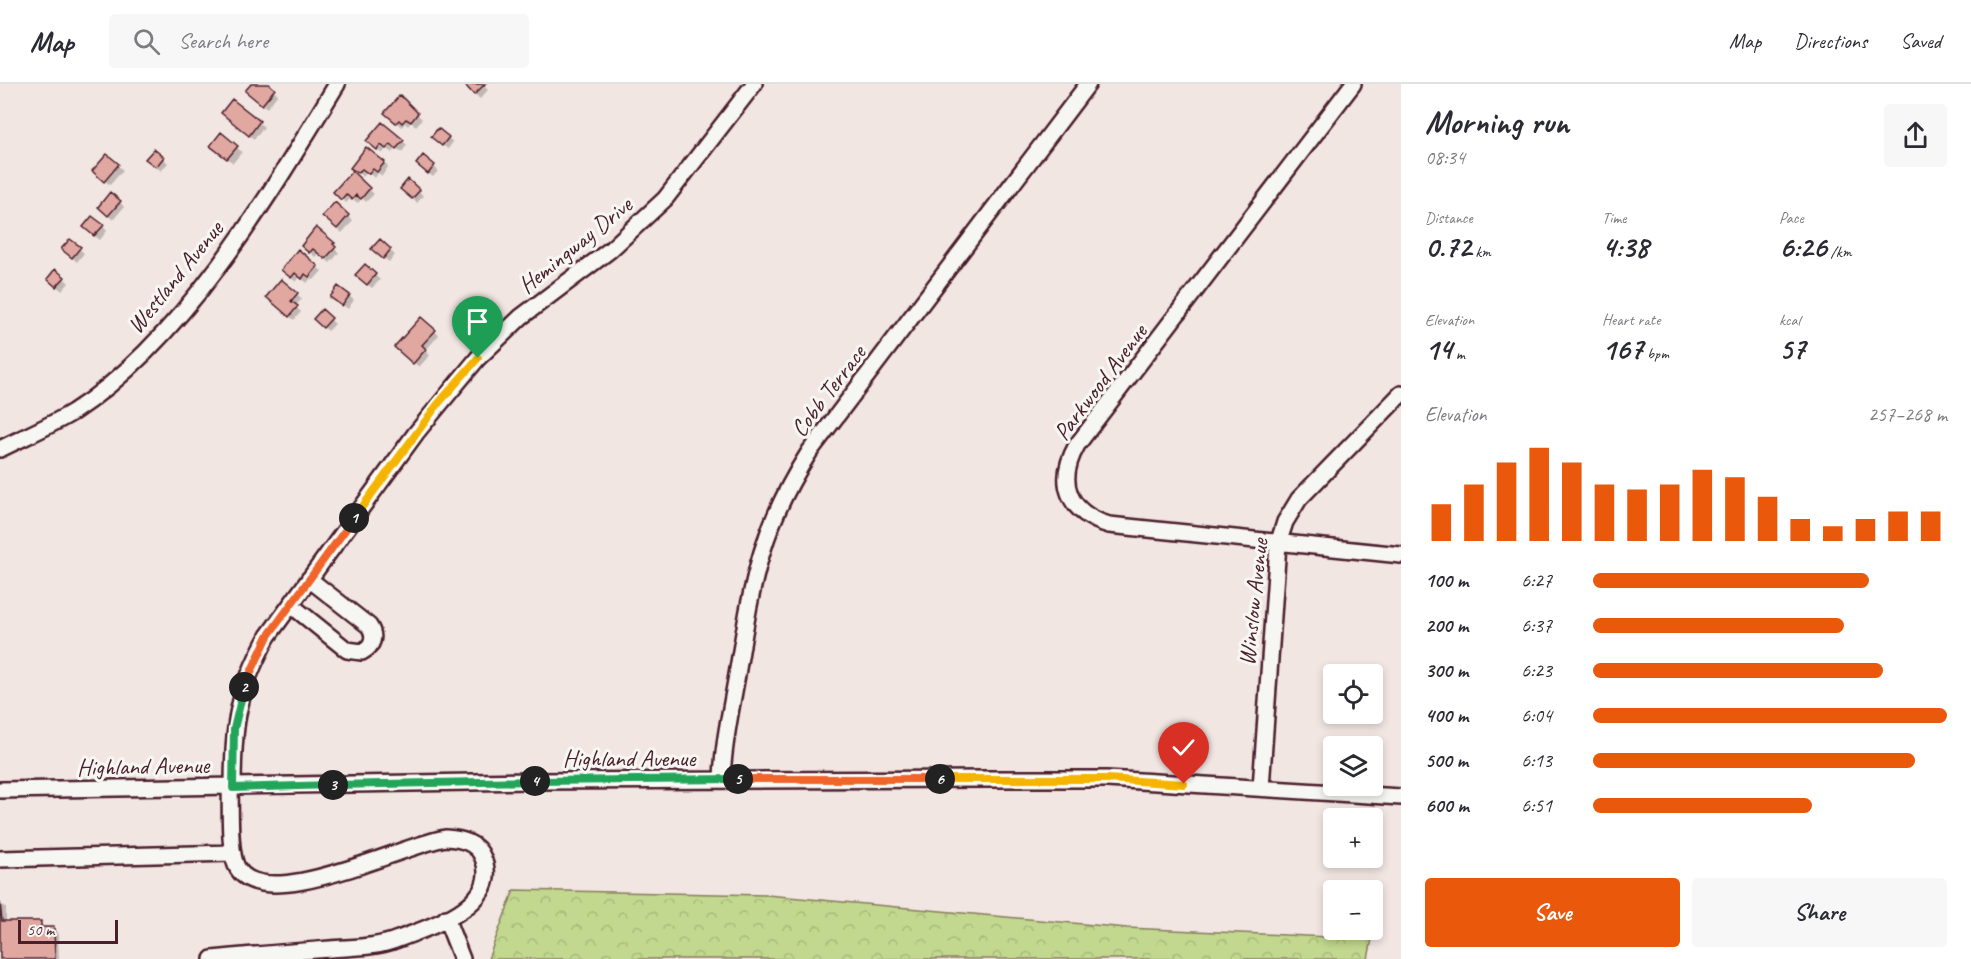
<!DOCTYPE html>
<html lang="en">
<head>
<meta charset="utf-8">
<style>
  body { margin:0; font-family:Caveat,sans-serif; background:#f7f7f7; color:#2b2b33; height:100vh; display:flex; flex-direction:column; font-size:22px; white-space:nowrap }
  * { box-sizing:border-box; margin:0 }
  p { font-size:20px; color:#7c7c81 }
  .icon { flex:none; width:33px; height:33px; fill:none; stroke:currentColor; stroke-width:2; stroke-linecap:round; stroke-linejoin:round }
  .map { position:relative; flex:1; overflow:hidden }
  .sheet { display:flex; flex-direction:column; background:#fff; width:570px }
  .sheet>* { flex:none }
  .controls { position:absolute; left:1323px; top:580px; display:grid; gap:12px }
  .controls a { display:grid; place-items:center; width:60px; height:60px; border-radius:6px; background:#fff; box-shadow:0 3px 9px #0003; font-size:30px }
  .scale { position:absolute; left:18px; bottom:15px; width:100px; box-sizing:border-box; padding-left:6px; border:3px solid #4a1f2b; border-top:0; font-size:16px; line-height:21px; white-space:nowrap; color:#4a1f2b; -webkit-text-stroke:4px #f6f6f2; paint-order:stroke }
  .pin { position:absolute; display:grid; place-items:center; width:51px; height:51px; color:#fff; margin:-62px -26px; border-radius:50% 50% 50% 0; rotate:-45deg; box-shadow:0 0 6px #0007 }
  .pin .icon { rotate:45deg }
  .km { position:absolute; width:30px; height:30px; margin:-15px; border-radius:50%; background:#222; color:#fff; font-size:16px; line-height:30px; text-align:center }
  .round { display:grid; place-items:center; flex:none; width:63px; height:63px; border-radius:6px; background:#f7f7f7 }
  .summary { display:flex; align-items:center; justify-content:space-between; height:102px; padding:0 24px }
  h1 { font-size:33px; font-weight:800; line-height:45px }
  .metrics { display:grid; grid-template-columns:repeat(3,1fr); gap:9px; height:102px; padding:6px 24px }
  .metrics div { display:grid; align-content:center }
  .metrics b { font-size:30px; font-weight:800 }
  .metrics small { font-size:16px; font-weight:400 }
  .metrics p { font-size:16px }
  .chart { height:168px; padding:12px 24px }
  .chart p { display:flex; justify-content:space-between }
  .chart svg { width:100%; height:108px; margin-top:6px; stroke:#ea580c; stroke-width:6 }
  .button { display:flex; gap:12px; margin-top:auto; padding:12px 24px }
  .button a { flex:1; height:69px; border-radius:6px; background:#ea580c; color:#fff; font-size:24px; font-weight:800; line-height:69px; text-align:center }
  .button a+a { background:#f7f7f7; color:#2b2b33 }
  ul { padding:0 24px; list-style:none; font-size:20px }
  li { display:grid; grid-template-columns:96px 72px 1fr; align-items:center; height:45px }
  li i { height:15px; border-radius:8px; background:#ea580c }
  header { display:flex; align-items:center; gap:36px; box-sizing:border-box; height:84px; padding:0 30px; background:#fff; border-bottom:2px solid #e1e1e2 }
  header strong { font-size:28px }
  nav { display:flex; gap:33px; margin-inline-start:auto; font-size:21px }
  .search { width:420px; height:54px; background:#f7f7f7; display:flex; align-items:center; gap:15px; box-sizing:border-box; padding:0 21px; border-radius:6px; color:#7c7c81; font-size:22px }
  main { display:flex; flex:1; min-height:0 }
  .map>svg:first-child { display:block }
  .forest { fill:url(#forest-crowns); stroke:#867c5c; stroke-width:1.5 }
  .shadow { fill:#0003 }
  .building { fill:#e1a7a1; stroke:#4a1f2b; stroke-width:1.5 }
  .lines { fill:none; stroke-linecap:round; stroke-linejoin:round }
  .minor-casing { stroke:#4a1f2b; stroke-width:20 }
  .minor { stroke:#f6f6f2; stroke-width:15 }
  .split-1-casing { stroke:#fff; stroke-width:12 }
  .split-2-casing { stroke:#fff; stroke-width:12 }
  .split-3-casing { stroke:#fff; stroke-width:12 }
  .split-4-casing { stroke:#fff; stroke-width:12 }
  .split-5-casing { stroke:#fff; stroke-width:12 }
  .split-6-casing { stroke:#fff; stroke-width:12 }
  .split-7-casing { stroke:#fff; stroke-width:12 }
  .split-1 { stroke:#f5b400; stroke-width:8 }
  .split-2 { stroke:#f0652b; stroke-width:8 }
  .split-3 { stroke:#22a559; stroke-width:8 }
  .split-4 { stroke:#22a559; stroke-width:8 }
  .split-5 { stroke:#22a559; stroke-width:8 }
  .split-6 { stroke:#f0652b; stroke-width:8 }
  .split-7 { stroke:#f5b400; stroke-width:8 }
  .labels { text-anchor:middle; dominant-baseline:central; stroke-width:6; stroke-linejoin:round; paint-order:stroke }
  .street-label { font-size:24px; fill:#4a1f2b; stroke:#f6f6f2 }
</style>
</head>
<body>
<header>
<strong>Map</strong>
<div class="search"><svg class="icon" aria-label="search" viewBox="0 0 24 24"><circle cx="10" cy="10" r="6"/><path d="M15 15l6 6"/></svg>Search here</div>
<nav><a>Map</a><a>Directions</a><a>Saved</a></nav>
</header>
<main>
<div class="map">
<svg width="1401" height="875" viewBox="0 0 1401 875">
  <defs>
    <pattern id="forest-crowns" width="20" height="18" patternUnits="userSpaceOnUse" patternTransform="scale(1.5)"><rect width="20" height="18" fill="#c1d88e"/><path d="M2 6a3 3 0 1 1 6 0M12 15a3 3 0 1 1 6 0" fill="none" stroke="#a7b97b"/></pattern>
  </defs>
  <rect width="100%" height="100%" fill="#f2e6e2"/>
  <filter id="ink" filterUnits="userSpaceOnUse"><feTurbulence type="fractalNoise" baseFrequency=".0167" numOctaves="2"/><feDisplacementMap in="SourceGraphic" scale="12" xChannelSelector="R" yChannelSelector="G"/><feConvolveMatrix kernelMatrix="1 2 1 2 8 2 1 2 1" color-interpolation-filters="sRGB"/></filter>
  <g filter="url(#ink)">
    <path class="forest" d="M514 806 767 811 1127 844 1372 855 1368 875H488Z"/>
    <path class="shadow" d="M253 0H266L278 10 267 24 252 12Z
      M482 0 488 6 480 15 465 1Z
      M400 13 422 35 416 42 411 38 408 42 405 39 402 43 390 33Z
      M232 17 264 43 254 55 227 34Z
      M221 50 242 68 233 79 217 66Z
      M448 54 453 58 448 65 438 58Z
      M403 57 407 61 402 68 396 64 392 69 387 64 382 70 373 62Z
      M107 72 123 86 110 101 99 92Z
      M163 74 168 79 161 87 152 79Z
      M384 79 388 83 382 92 378 89 375 94 367 88 363 93 352 84Z
      M434 82 438 87 433 93 423 85Z
      M352 89 374 110 366 118 362 114 358 119 351 114 346 119 335 108Z
      M419 107 423 112 417 119 406 109Z
      M120 118 124 123 113 136 104 128Z
      M335 120 353 137 342 149 324 132Z
      M103 142 107 147 100 156 90 148Z
      M70 157 84 169 77 178 68 170Z
      M380 158 395 171 389 178 378 170Z
      M329 159 339 169 330 179 319 169 315 173 307 166Z
      M317 183 322 187 314 196 311 194 307 199 300 193 296 198 287 190Z
      M375 191 380 196 372 204 362 196Z
      M64 194 69 199 62 207 53 199Z
      M339 204 354 216 348 225 337 217Z
      M297 210 302 215 295 222 301 228 294 236 272 218Z
      M322 227 335 240 328 247 315 235Z
      M421 235 439 251 425 267 430 271 419 283 396 263Z
      M0 819 6 824V838H40L45 845H54L58 849 59 875H0Z"/>
    <path class="building" d="M251 0H269L275 5 262 21 245 7Z
      M464 0H485L474 11Z
      M400 11 418 29 411 38 406 35 402 39 399 36 396 39 384 29Z
      M232 15 260 37 249 52 221 29Z
      M382 38 404 56 396 65 391 60 386 65 381 61 377 66 366 57Z
      M438 44 449 53 442 62 431 53Z
      M221 48 238 62 227 75 210 62Z
      M366 63 385 78 377 88 373 85 369 90 362 85 358 89 350 84Z
      M154 65 164 73 156 83 145 75Z
      M107 70 119 80 104 98 92 87Z
      M423 71 435 81 428 90 416 80Z
      M352 87 370 104 361 115 356 111 352 116 346 110 341 116 333 108Z
      M408 95 420 106 412 115 400 105Z
      M110 108 121 117 108 132 98 123Z
      M335 118 349 131 337 145 322 132Z
      M92 132 104 141 94 152 83 143Z
      M316 143 335 159 333 160 336 163 325 175 313 165 309 169 301 162Z
      M70 155 81 163 72 174 61 165Z
      M380 155 391 165 383 175 371 165Z
      M298 165 318 182 309 193 305 190 302 195 295 189 291 194 281 186Z
      M365 180 376 190 367 201 355 191Z
      M55 185 65 193 56 203 47 195Z
      M281 195 298 209 291 217 298 222 289 233 266 213Z
      M338 202 350 211 342 222 330 213Z
      M322 225 332 234 323 244 313 235Z
      M421 233 436 246 422 261 426 265 413 280 394 263Z
      M0 818 2 837H41V843H54L55 875H0Z"/>
    <g class="lines">
      <g class="minor-casing">
        <path id="minor" d="M1353 0 1077 361C1056 398 1068 429 1109 441L1401 471
          M0 365C24 353 50 342 73 328 183 257 270 111 337 0
          M291 521 347 566 362 568C373 562 376 552 369 542L309 495
          M722 695C723 660 731 626 737 591 752 501 759 446 810 367L1088 0
          M233 704C233 641 237 608 268 552L416 349 478 274 521 233 610 166 665 115 754 0
          M1261 704 1278 460 1285 438 1299 415 1401 310
          M0 706 530 697 990 695H1107L1401 713
          M0 775 233 769
          M446 834 462 875
          M212 875C251 871 291 868 330 865 353 863 376 864 398 855 430 843 502 821 483 774 477 758 461 755 446 754 404 760 267 830 238 785 228 770 231 723 230 704"/>
      </g>
      <use href="#minor" class="minor"/>
    </g>
  </g>
  <g class="lines" filter="url(#ink)">
    <g class="split-1-casing">
      <path id="split-1" d="M354 434 438 320 478 274"/>
    </g>
    <g class="split-2-casing">
      <path id="split-2" d="M244 603 268 552 354 434"/>
    </g>
    <g class="split-3-casing">
      <path id="split-3" d="M244 603 234 645 233 704 333 701"/>
    </g>
    <g class="split-4-casing">
      <path id="split-4" d="M333 701 535 697"/>
    </g>
    <g class="split-5-casing">
      <path id="split-5" d="M535 697 738 695"/>
    </g>
    <g class="split-6-casing">
      <path id="split-6" d="M738 695H940"/>
    </g>
    <g class="split-7-casing">
      <path id="split-7" d="M940 695H1107L1184 700"/>
    </g>
    <use href="#split-1" class="split-1"/>
    <use href="#split-2" class="split-2"/>
    <use href="#split-3" class="split-3"/>
    <use href="#split-4" class="split-4"/>
    <use href="#split-5" class="split-5"/>
    <use href="#split-6" class="split-6"/>
    <use href="#split-7" class="split-7"/>
  </g>
  <g class="labels">
    <g class="street-label">
      <text transform="translate(575 161) rotate(-39)">Hemingway Drive</text>
      <text transform="translate(175 193) rotate(-51)">Westland Avenue</text>
      <text transform="translate(1100 298) rotate(-53)">Parkwood Avenue</text>
      <text transform="translate(828 307) rotate(-53)">Cobb Terrace</text>
      <text transform="translate(1253 518) rotate(-84)">Winslow Avenue</text>
      <text x="629" y="674">Highland Avenue</text>
      <text transform="translate(143 682) rotate(-1)">Highland Avenue</text>
    </g>
  </g>
</svg>
<div class="controls">
<a><svg class="icon" aria-label="locate" viewBox="0 0 24 24"><circle cx="12" cy="12" r="6"/><path d="M12 2v4M12 18v4M2 12h4M18 12h4"/></svg></a>
<a><svg class="icon" aria-label="layers" viewBox="0 0 24 24"><path d="M12 4l9 5-9 5-9-5zM3 14l9 5 9-5"/></svg></a>
<a>+</a>
<a>−</a>
</div>
<div class="scale">50 m</div>
<div class="pin" style="left:478px;top:274px;background:#1e9e55"><svg class="icon" aria-label="arrive" viewBox="0 0 24 24"><path d="M6 21V4h12l-3 4 3 4H6"/></svg></div>
<div class="pin" style="left:1184px;top:700px;background:#d93025"><svg class="icon" aria-label="check" viewBox="0 0 24 24"><path d="M5 12l5 5 9-10"/></svg></div>
<b class="km" style="left:354px;top:434px">1</b>
<b class="km" style="left:244px;top:603px">2</b>
<b class="km" style="left:333px;top:701px">3</b>
<b class="km" style="left:535px;top:697px">4</b>
<b class="km" style="left:738px;top:695px">5</b>
<b class="km" style="left:940px;top:695px">6</b>
</div>
<section class="sheet">
<div class="summary"><div><h1>Morning run</h1><p>08:34</p></div><a class="round"><svg class="icon" aria-label="share" viewBox="0 0 24 24"><path d="M12 15V3M7 8l5-5 5 5M5 13v7h14v-7"/></svg></a></div>
<div class="metrics">
<div><p>Distance</p><b>0.72<small> km</small></b></div>
<div><p>Time</p><b>4:38</b></div>
<div><p>Pace</p><b>6:26<small> /km</small></b></div>
</div>
<div class="metrics">
<div><p>Elevation</p><b>14<small> m</small></b></div>
<div><p>Heart rate</p><b>167<small> bpm</small></b></div>
<div><p>kcal</p><b>57</b></div>
</div>
<div class="chart"><p><span>Elevation</span>257–268 m</p>
<svg viewBox="0 0 160 44" preserveAspectRatio="none"><path d="M5 44V29M15 44V21M25 44V12M35 44V6M45 44V12M55 44V21M65 44V23M75 44V21M85 44V15M95 44V18M105 44V26M115 44V35M125 44V38M135 44V35M145 44V32M155 44V32"/></svg>
</div>
<ul>
<li><b>100 m</b>6:27<i style="width:78%"></i></li>
<li><b>200 m</b>6:37<i style="width:71%"></i></li>
<li><b>300 m</b>6:23<i style="width:82%"></i></li>
<li><b>400 m</b>6:04<i style="width:100%"></i></li>
<li><b>500 m</b>6:13<i style="width:91%"></i></li>
<li><b>600 m</b>6:51<i style="width:62%"></i></li>
</ul>
<div class="button"><a>Save</a><a>Share</a></div>
</section>
</main>
</body>
</html>
